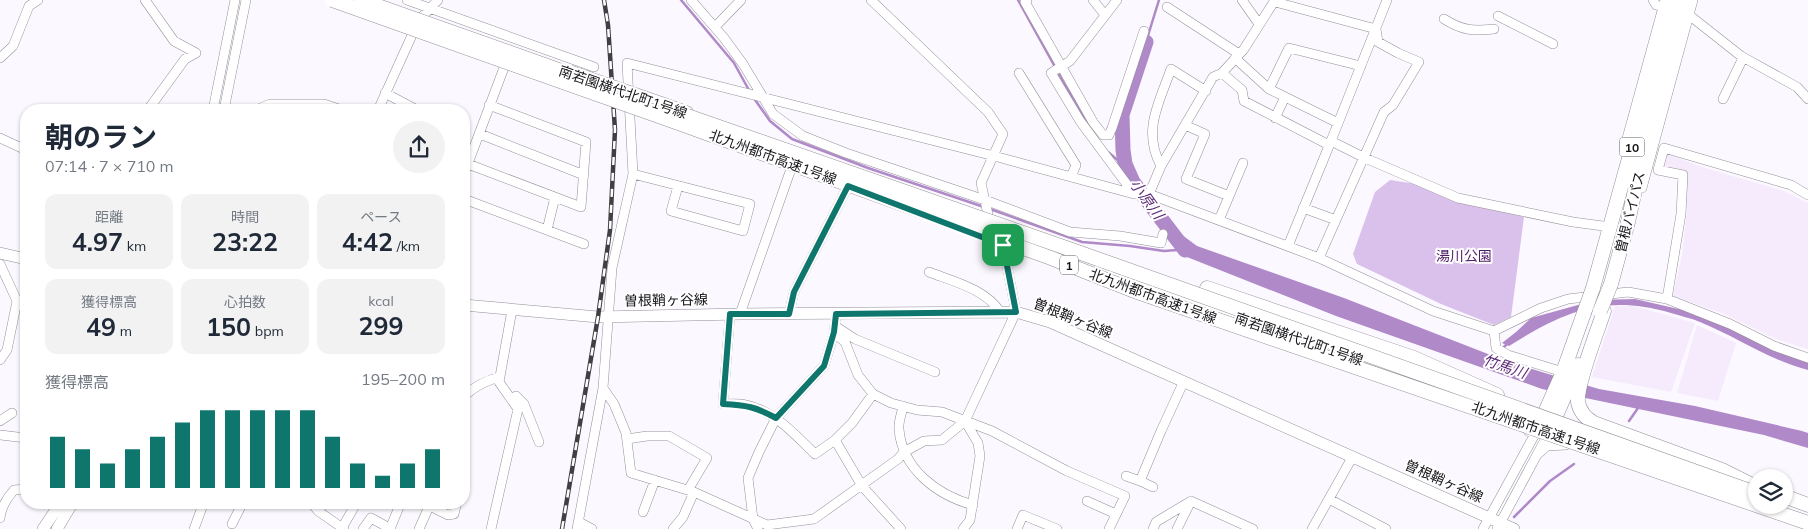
<!DOCTYPE html>
<html lang="ja">
<head>
<meta charset="utf-8">
<style>
  body { margin:0; font-family:Mulish,"Noto Sans JP",sans-serif; background:#f2f2f3; color:#1f2937; height:100vh; display:flex; flex-direction:column; font-size:19px; white-space:nowrap }
  * { box-sizing:border-box; margin:0 }
  p { font-size:16px; color:#747a83 }
  .icon { flex:none; width:28px; height:28px; fill:none; stroke:currentColor; stroke-width:2; stroke-linecap:round; stroke-linejoin:round }
  .map { position:relative; flex:1; overflow:hidden }
  .sheet { position:absolute; left:20px; top:104px; width:450px; height:405px; display:flex; flex-direction:column; background:#fff; border-radius:20px; box-shadow:0 1px 4px #0004 }
  .sheet>* { flex:none }
  .buttons { position:absolute; left:1748px; top:469px; display:grid; gap:10px }
  .buttons a { display:grid; place-items:center; width:45px; height:45px; border-radius:50%; background:#fff; box-shadow:0 1px 4px #0004; font-size:25px }
  .pin { position:absolute; display:grid; place-items:center; width:42px; height:42px; color:#fff; margin:-21px; border-radius:10px; box-shadow:0 2px 8px #0006 }
  .round { display:grid; place-items:center; flex:none; width:52px; height:52px; border-radius:26px; background:#f2f2f3 }
  .head { display:flex; align-items:center; justify-content:space-between; height:85px; padding:0 25px }
  h1 { font-size:28px; font-weight:700; line-height:38px }
  .stats { display:grid; grid-template-columns:repeat(3,1fr); gap:8px; height:85px; padding:5px 25px }
  .stats div { display:grid; align-content:center; border-radius:12px; background:#f2f2f3; text-align:center }
  .stats b { font-size:25px; font-weight:700 }
  .stats small { font-size:14px; font-weight:400 }
  .stats p { font-size:14px }
  .chart { height:140px; padding:10px 25px }
  .chart p { display:flex; justify-content:space-between }
  .chart svg { width:100%; height:90px; margin-top:5px; stroke:#0f766e; stroke-width:6 }
  .map>svg:first-child { display:block }
  .built { fill:#f5ebfc }
  .green { fill:#dac1ec }
  .water { fill:#af89c8 }
  .lines { fill:none; stroke-linecap:round; stroke-linejoin:round }
  .stream { stroke:#af89c8; stroke-width:2.5 }
  .river { stroke:#af89c8; stroke-width:15 }
  .minor-casing { stroke:#948f98; stroke-width:10 }
  .major-casing { stroke:#948f98; stroke-width:12 }
  .highway-casing { stroke:#948f98; stroke-width:15 }
  .minor { stroke:#fff; stroke-width:9 }
  .major { stroke:#fff; stroke-width:11 }
  .highway { stroke:#fff; stroke-width:14 }
  .rail-casing { stroke:#413f43; stroke-width:4.5 }
  .rail { stroke:#fff; stroke-width:2.5; stroke-dasharray:8; stroke-linecap:butt }
  .minor-bridge-casing { stroke:#948f98; stroke-width:10; stroke-linecap:butt }
  .highway-bridge-casing { stroke:#948f98; stroke-width:15; stroke-linecap:butt }
  .minor-bridge { stroke:#fff; stroke-width:9 }
  .highway-bridge { stroke:#fff; stroke-width:14 }
  .route-casing { stroke:#fff; stroke-width:10 }
  .route { stroke:#0f766e; stroke-width:6 }
  .labels { text-anchor:middle; dominant-baseline:central; stroke-width:4; stroke-linejoin:round; paint-order:stroke }
  .shield { fill:#fff; stroke:#5c5a5d; stroke-width:1 }
  .shield-label { font-size:12px; font-weight:bold; fill:#161418 }
  .street-label { font-size:14px; fill:#161418; stroke:#fff }
  .park-label { font-size:14px; fill:#4f1e69; stroke:#fff }
  .water-label { font-size:15px; font-style:italic; fill:#5c2c78; stroke:#fff }
</style>
</head>
<body>
<div class="map">
<svg width="1808" height="529" viewBox="0 0 1808 529">
  <rect width="100%" height="100%" fill="#fcf8ff"/>
  <path class="built" d="M1666 153 1705 168 1784 191 1808 203V349L1776 339 1724 314 1673 296 1682 255 1687 211 1686 173 1662 168Z
    M1615 306H1634L1695 323 1671 392 1592 377Z
    M1697 325 1736 343 1718 401 1677 393Z"/>
  <path class="green" d="M1390 180 1423 185 1454 199 1524 217 1511 317 1494 325 1441 304 1357 264 1353 254 1375 192Z"/>
  <path class="water" d="M1178 232 1197 246 1344 298 1506 361 1545 373 1599 389 1695 406 1802 431 1808 433V448L1764 435 1542 389 1336 316 1182 255 1175 249 1173 234Z
    M1635 299 1700 314 1808 361V370C1769 360 1737 337 1700 322 1691 318 1680 316 1671 313 1605 294 1565 311 1509 346L1502 343 1516 332 1531 318 1596 300Z"/>
  <g class="lines">
    <path class="stream" d="M681 0 734 63 750 92
      M1018 0 1065 85 1094 133
      M1146 42 1159 0
      M753 97 770 121 792 139 868 168 984 207
      M1108 152 1126 167
      M990 209 1082 242 1130 246 1164 251 1177 250
      M1498 361 1501 350 1508 343
      M1629 421 1638 408
      M1514 517 1550 481 1574 464"/>
    <path class="river" d="M1146 42 1122 115 1123 150 1125 164 1133 182 1185 250"/>
    <g class="minor-casing">
      <path id="minor" d="M145 0 174 41 196 53 185 59 150 107V110
        M407 0 594 67
        M691 0 724 38 743 64 773 114 803 136 846 153 985 200 1070 232 1120 236 1161 243 1163 234
        M871 0 988 112 1003 134 981 183 989 219 992 224
        M1027 0 1025 2 1093 122 1103 135H1109L1112 128 1144 31
        M1093 0 1105 15
        M1117 0 1070 61 1051 73 1080 121 1134 194
        M1242 0 1259 24
        M1653 0 1656 5 1667 8
        M1275 2 1376 29 1378 42 1398 53 1419 62 1393 105 1384 112 1319 258
        M1167 7 1239 54
        M1684 14 1689 15 1741 56 1797 87 1808 99
        M1498 16 1553 44
        M1444 19C1463 31 1473 31 1494 29
        M715 27 741 0
        M0 58 13 46 29 6 38 0
        M1235 58 1269 89 1338 123
        M1019 73 1076 165 1071 177
        M1222 73 1242 90 1244 101 1329 145
        M1269 89 1289 48 1361 66
        M385 93 417 110
        M1723 99 1743 58
        M663 102 688 111
        M213 110 235 0
        M224 110 246 0
        M256 110 270 104H324L342 110
        M378 110 413 33 420 19 438 0
        M1275 118 1285 97
        M1185 125 1205 134 1186 179 1229 196
        M480 134 584 175
        M0 138 26 150
        M1331 141 1387 0
        M1626 142 1665 0
        M468 164 581 207 586 142 489 105
        M1161 166C1142 131 1159 103 1171 69L1206 91
        M464 174 505 65
        M633 174 750 204 743 231 671 211 678 186
        M1642 188 1693 0
        M1149 194 1161 166 1213 77 1222 73 1244 49 1275 0
        M464 199 584 244
        M1303 208 1336 220
        M1219 220 1243 163
        M547 230 555 197
        M1288 246 1331 141 1365 158 1458 198 1573 222 1603 226
        M0 264 17 301 7 350 0 360
        M929 272C952 281 986 289 1000 312
        M1667 299 1681 214 1683 175 1658 170 1664 148 1791 185 1808 195
        M730 314 723 404C730 404 739 403 746 405 775 411 795 435 815 454L835 440 862 486 901 529
        M740 314 792 166
        M789 314 794 292 848 186
        M835 326 855 339 935 372
        M1494 331 1541 308 1568 299 1628 292 1667 299 1730 324 1774 346 1808 358
        M834 333 845 342 858 375 873 394 891 403 917 410 942 412 992 431 1067 471 1125 496 1109 529
        M603 388 614 404 626 433 631 473 694 492 767 525 814 519 898 459 904 452 924 441 942 440 965 421 1016 312 1003 245 999 238
        M464 396C474 387 487 380 500 377
        M512 400 516 396 524 404 539 442
        M903 406C902 413 898 422 899 429 902 469 937 495 973 505
        M0 421 12 413
        M0 435 26 438
        M627 439 647 436H669L707 458 688 490
        M835 440 852 423 873 394
        M1539 453 1547 446 1566 445
        M1126 476 1140 481
        M1153 487 1140 481 1161 431 1184 381
        M1329 499 1386 529
        M1087 501 1116 514
        M311 502 318 511 344 529
        M430 506 448 515 454 514 457 502
        M318 511 325 502
        M643 512 655 480
        M0 518C1 507 7 498 14 490L26 489
        M579 522 592 529
        M232 524 243 502
        M342 528 357 502
        M194 529 204 502
        M363 529 371 518 391 529
        M390 529 401 502
        M419 529 431 502
        M491 529 518 409 499 382 512 310
        M577 529 603 388 612 268 633 174 627 63 994 156 1134 194H1149L1319 258 1433 311 1494 331 1496 348 1508 355 1563 372
        M673 529 683 517 694 492
        M758 529 753 519 748 478 759 452 776 418 824 366 834 333 836 314
        M963 529 970 520 980 456 978 443 965 421
        M1017 529 1023 515 1057 529
        M1153 529 1156 522 1191 501
        M1177 529 1191 501 1253 529
        M1312 529 1353 456
        M1483 529 1535 434 1528 431
        M1497 529 1546 438"/>
    </g>
    <g class="major-casing">
      <path id="major" d="M0 253 26 259
        M464 305 598 317 740 314 1016 312 1050 322 1514 529
        M43 529 61 502
        M57 529 73 502"/>
    </g>
    <g class="highway-casing">
      <path id="highway" d="M1105 274 1140 284 1380 369
        M1611 284 1628 222 1643 154 1683 0
        M1207 288 1414 358 1497 395
        M1593 288 1673 0
        M1604 311C1598 330 1576 385 1578 402 1580 412 1585 418 1594 423L1722 470 1756 487
        M1538 428 1563 372 1584 313
        M1549 432 1578 365
        M1784 496 1808 505"/>
    </g>
    <use href="#minor" class="minor"/>
    <use href="#major" class="major"/>
    <use href="#highway" class="highway"/>
    <g class="rail-casing">
      <path id="rail" d="M562 529 598 317 610 230 615 130 608 25 604 0"/>
    </g>
    <use href="#rail" class="rail"/>
    <g class="minor-bridge-casing">
      <path id="minor-bridge" d="M571 70 663 102"/>
    </g>
    <g class="highway-bridge-casing">
      <path id="highway-bridge" d="M332 0 681 124 1051 258 1137 292 1808 523
        M361 0 570 74
        M682 114 1075 251 1756 493
        M1600 311 1611 284
        M1584 313 1593 288"/>
    </g>
    <use href="#minor-bridge" class="minor-bridge"/>
    <use href="#highway-bridge" class="highway-bridge"/>
  </g>
  <g class="lines">
    <g class="route-casing">
      <path id="route" d="M848 186 1003 245 1016 312 836 314 834 332 824 366 776 418C756 407 746 405 723 404L730 314H789L794 292Z"/>
    </g>
    <use href="#route" class="route"/>
  </g>
  <g class="labels">
    <g class="shield">
      <rect x="1619.5" y="137.5" width="25" height="19" rx="4"/>
      <rect x="1060" y="255.5" width="18" height="19" rx="4"/>
    </g>
    <g class="shield-label">
      <text x="1632" y="147">10</text>
      <text x="1069" y="265">1</text>
    </g>
    <g class="street-label">
      <text transform="translate(623 92) rotate(19)">南若園横代北町1号線</text>
      <text transform="translate(773 157) rotate(20)">北九州都市高速1号線</text>
      <text transform="translate(1630 212) rotate(-76)">曽根バイパス</text>
      <text transform="translate(1153 296) rotate(20)">北九州都市高速1号線</text>
      <text transform="translate(666 300) rotate(-1)">曽根鞘ヶ谷線</text>
      <text transform="translate(1073 318) rotate(22)">曽根鞘ヶ谷線</text>
      <text transform="translate(1299 339) rotate(19)">南若園横代北町1号線</text>
      <text transform="translate(1536 428) rotate(19)">北九州都市高速1号線</text>
      <text transform="translate(1444 481) rotate(24)">曽根鞘ヶ谷線</text>
    </g>
    <g class="park-label">
      <text x="1464" y="256">湯川公園</text>
    </g>
    <g class="water-label">
      <text transform="translate(1147 199) rotate(54)">小原川</text>
      <text transform="translate(1505 366) rotate(19)">竹馬川</text>
    </g>
  </g>
</svg>
<div class="buttons">
<a><svg class="icon" aria-label="layers" viewBox="0 0 24 24"><path d="M12 4l9 5-9 5-9-5zM3 14l9 5 9-5"/></svg></a>
</div>
<div class="pin" style="left:1003px;top:245px;background:#1e9e55"><svg class="icon" aria-label="arrive" viewBox="0 0 24 24"><path d="M6 21V4h12l-3 4 3 4H6"/></svg></div>
<section class="sheet">
<div class="head"><div><h1>朝のラン</h1><p>07:14 · 7 × 710 m</p></div><a class="round"><svg class="icon" aria-label="share" viewBox="0 0 24 24"><path d="M12 15V3M7 8l5-5 5 5M5 13v7h14v-7"/></svg></a></div>
<div class="stats">
<div><p>距離</p><b>4.97<small> km</small></b></div>
<div><p>時間</p><b>23:22</b></div>
<div><p>ペース</p><b>4:42<small> /km</small></b></div>
</div>
<div class="stats">
<div><p>獲得標高</p><b>49<small> m</small></b></div>
<div><p>心拍数</p><b>150<small> bpm</small></b></div>
<div><p>kcal</p><b>299</b></div>
</div>
<div class="chart"><p><span>獲得標高</span>195–200 m</p>
<svg viewBox="0 0 160 44" preserveAspectRatio="none"><path d="M5 44V19M15 44V25M25 44V32M35 44V25M45 44V19M55 44V12M65 44V6M75 44V6M85 44V6M95 44V6M105 44V6M115 44V19M125 44V32M135 44V38M145 44V32M155 44V25"/></svg>
</div>
</section>
</div>
</body>
</html>
